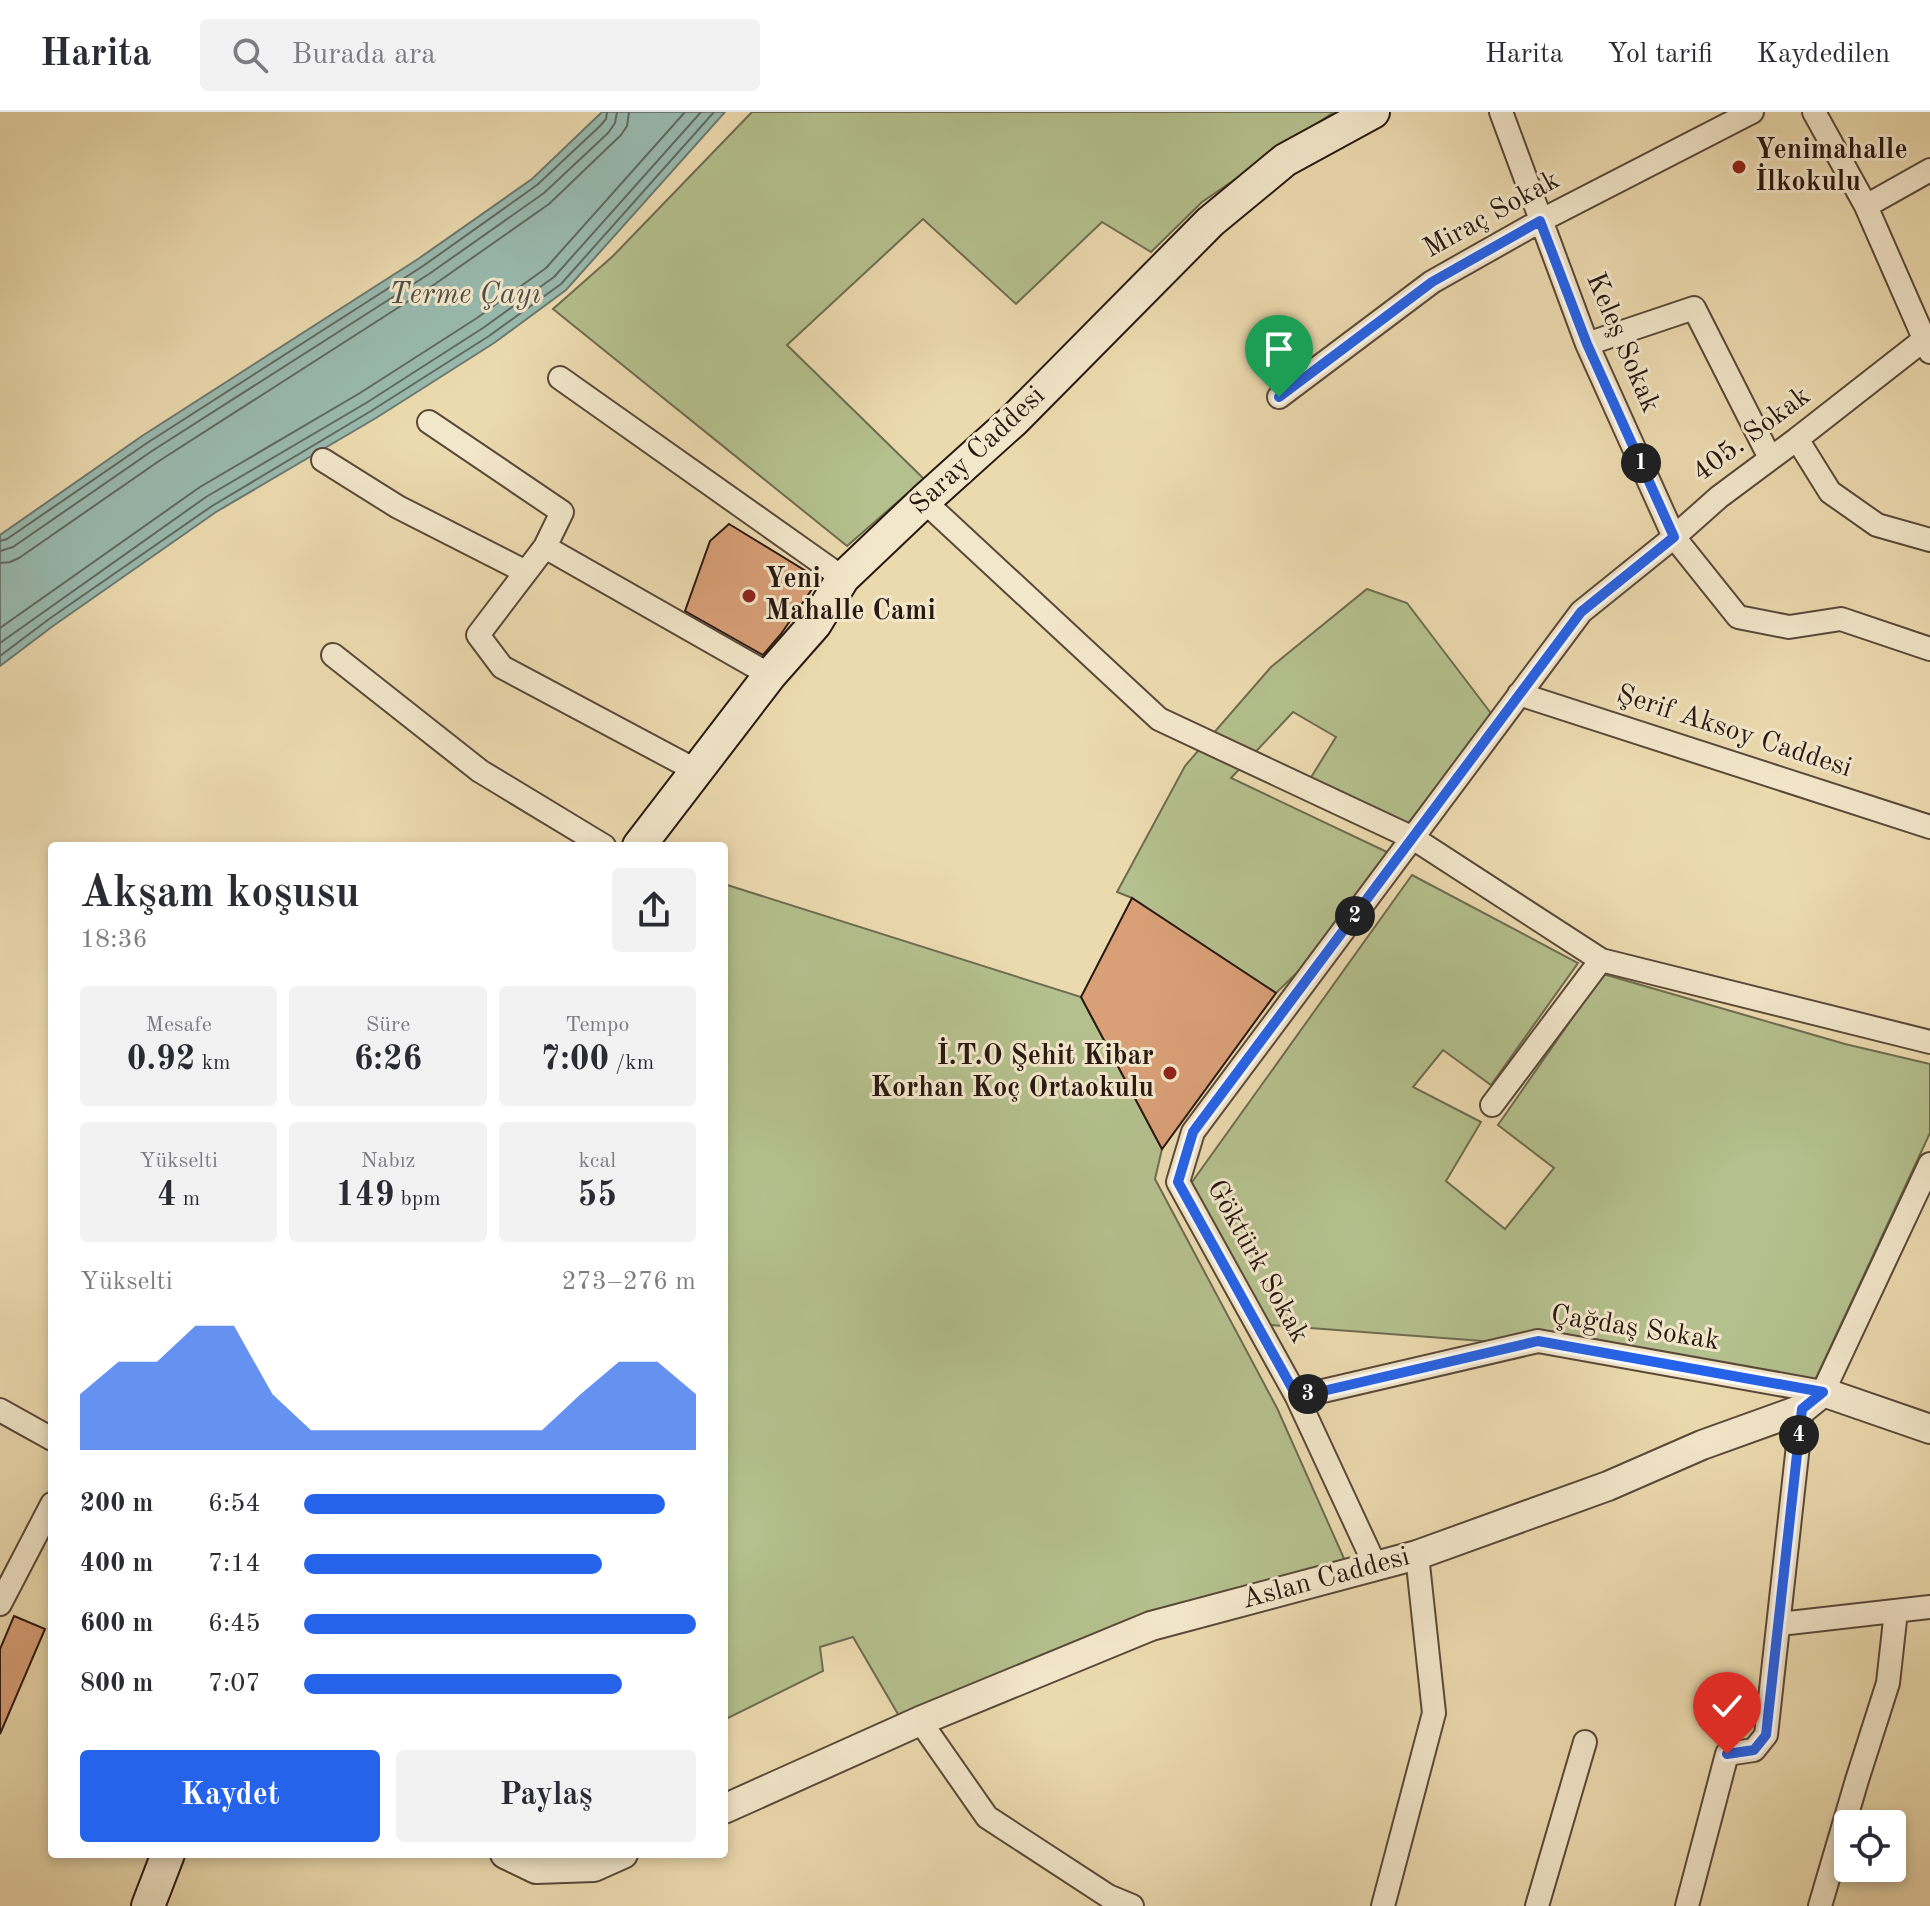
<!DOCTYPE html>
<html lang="tr">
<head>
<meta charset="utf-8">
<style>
  body { margin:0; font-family:"Old Standard TT",serif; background:#f2f2f3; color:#2b2b33; height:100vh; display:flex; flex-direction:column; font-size:30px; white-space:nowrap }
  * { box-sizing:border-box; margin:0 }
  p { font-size:26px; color:#7c7c81 }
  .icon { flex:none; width:44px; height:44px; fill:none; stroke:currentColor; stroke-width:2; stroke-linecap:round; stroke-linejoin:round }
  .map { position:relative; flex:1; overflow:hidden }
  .side { position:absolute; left:48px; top:730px; width:680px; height:1016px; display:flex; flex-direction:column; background:#fff; border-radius:8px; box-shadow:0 4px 12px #0003 }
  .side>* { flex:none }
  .fabs { position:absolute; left:1834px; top:1698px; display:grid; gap:16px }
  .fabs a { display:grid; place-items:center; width:72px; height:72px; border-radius:8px; background:#fff; box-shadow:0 4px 12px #0003; font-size:40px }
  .pin { position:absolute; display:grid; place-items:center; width:68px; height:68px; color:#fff; margin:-82px -34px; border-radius:50% 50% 50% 0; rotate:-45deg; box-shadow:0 0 8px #0007 }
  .pin .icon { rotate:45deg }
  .km { position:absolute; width:40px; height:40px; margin:-20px; border-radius:50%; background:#222; color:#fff; font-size:22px; line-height:40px; text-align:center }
  .round { display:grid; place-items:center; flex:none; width:84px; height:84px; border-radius:8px; background:#f2f2f3 }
  .overview { display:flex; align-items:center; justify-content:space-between; height:136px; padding:0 32px }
  h1 { font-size:44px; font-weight:700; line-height:60px }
  .stats { display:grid; grid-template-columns:repeat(3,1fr); gap:12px; height:136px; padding:8px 32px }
  .stats div { display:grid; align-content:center; border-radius:8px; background:#f2f2f3; text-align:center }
  .stats b { font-size:34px; font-weight:700 }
  .stats small { font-size:22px; font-weight:400 }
  .stats p { font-size:22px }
  .chart { height:224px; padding:16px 32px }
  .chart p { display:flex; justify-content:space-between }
  .chart svg { width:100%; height:144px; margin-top:8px; fill:#2563eb; opacity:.7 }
  .cta { display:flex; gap:16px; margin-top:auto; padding:16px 32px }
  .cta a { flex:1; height:92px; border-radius:8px; background:#2563eb; color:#fff; font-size:32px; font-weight:700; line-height:92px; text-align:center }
  .cta a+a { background:#f2f2f3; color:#2b2b33 }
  ul { padding:0 32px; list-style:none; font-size:26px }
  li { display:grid; grid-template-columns:128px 96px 1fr; align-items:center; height:60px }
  li i { height:20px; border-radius:10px; background:#2563eb }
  header { display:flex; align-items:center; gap:48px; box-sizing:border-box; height:112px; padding:0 40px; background:#fff; border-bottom:2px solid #e1e1e2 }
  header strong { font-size:38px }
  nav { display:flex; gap:44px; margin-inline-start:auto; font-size:28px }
  .search { width:560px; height:72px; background:#f2f2f3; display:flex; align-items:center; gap:20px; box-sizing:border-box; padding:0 28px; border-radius:8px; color:#7c7c81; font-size:30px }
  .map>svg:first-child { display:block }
  .green { fill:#b4c08d; stroke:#6e6c50; stroke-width:2 }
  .water { fill:#99baaf; stroke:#6c7a71; stroke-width:2 }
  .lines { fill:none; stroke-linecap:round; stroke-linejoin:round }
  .shore { stroke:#616a61; stroke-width:2 }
  .building { fill:#d99f77; stroke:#291913; stroke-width:2 }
  .minor-casing { stroke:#5a493a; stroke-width:26 }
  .tertiary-casing { stroke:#5a493a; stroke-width:32 }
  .secondary-casing { stroke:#291913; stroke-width:36 }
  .minor { stroke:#f3e7cb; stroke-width:22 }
  .tertiary { stroke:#f3e7cb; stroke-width:28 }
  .secondary { stroke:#f3e7cb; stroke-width:32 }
  .route-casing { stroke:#fff; stroke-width:16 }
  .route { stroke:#2563eb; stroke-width:10 }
  .poi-dot { fill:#8f2418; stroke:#f3e7cb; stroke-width:3 }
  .labels { text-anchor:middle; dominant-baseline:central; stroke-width:6; stroke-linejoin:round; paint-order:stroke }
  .poi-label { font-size:28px; font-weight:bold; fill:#291913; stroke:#f3e7cb; text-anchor:start }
  .street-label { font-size:28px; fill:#291913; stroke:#f3e7cb }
  .water-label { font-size:30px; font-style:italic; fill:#50514a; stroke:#f3e7cb }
</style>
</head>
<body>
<header>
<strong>Harita</strong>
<div class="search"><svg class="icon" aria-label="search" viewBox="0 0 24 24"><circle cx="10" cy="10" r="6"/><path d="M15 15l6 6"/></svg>Burada ara</div>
<nav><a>Harita</a><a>Yol tarifi</a><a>Kaydedilen</a></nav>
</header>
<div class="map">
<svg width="1930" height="1794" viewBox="0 0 1930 1794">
  <rect width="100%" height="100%" fill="#ecdaaf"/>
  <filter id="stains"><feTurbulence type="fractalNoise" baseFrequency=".0025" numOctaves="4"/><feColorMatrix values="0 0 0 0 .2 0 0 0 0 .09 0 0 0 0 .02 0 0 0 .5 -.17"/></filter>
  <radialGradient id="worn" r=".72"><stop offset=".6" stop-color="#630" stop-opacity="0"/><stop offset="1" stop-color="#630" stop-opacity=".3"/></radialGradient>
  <path class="green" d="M752 0H1334L1202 90 1151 140 1102 110 1016 192 923 107 787 233 924 367 847 434 553 197 613 144Z
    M1367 477 1407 491 1493 604 1401 720 1305 675 1336 625 1293 600 1231 666 1389 741 1313 845 1276 881 1132 786 1117 780 1185 654 1271 555Z
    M1412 763 1578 851 1491 973 1443 938 1413 975 1481 1010 1446 1069 1505 1117 1554 1056 1498 1013 1603 862 1845 932 1930 952V1021L1809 1281 1536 1233 1269 1213 1187 1077Z
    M724 772 1081 885 1162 1037 1155 1067 1277 1296 1350 1460 902 1609 853 1525 820 1535 823 1559 724 1608Z"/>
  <path class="water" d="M602 0H725L566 178 494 231 376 306 216 400 53 514 0 554V423L142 324 418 147 532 67Z"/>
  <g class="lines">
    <path class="shore" d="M0 429 7 427 147 331 423 154 537 73 600 14 606 7 607 0
      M0 439 13 435 152 339 429 162 544 81 608 21 615 11 617 0
      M0 451 10 450 19 446 159 349 435 172 549 92 621 23 627 14 629 0
      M0 516 200 375 360 281 477 206 546 156 685 0
      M0 531 206 385 366 291 483 216 554 165 701 0
      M0 544 49 507 212 394 371 299 489 224 561 172 714 0"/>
  </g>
  <path class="building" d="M729 412 819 467 781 522 763 543 685 499 710 429Z
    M1132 786 1276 881 1162 1037 1081 885Z
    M14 1504 45 1517 0 1622V1537Z"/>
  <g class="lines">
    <g class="minor-casing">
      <path id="minor" d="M1501 0 1587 232 1674 425 1738 505 1789 515 1841 507 1930 537
        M1814 0 1866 94 1930 240
        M1866 94 1930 58
        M1587 232 1694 196 1770 346
        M560 266 843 466
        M1279 285 1432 170 1540 109 1752 0
        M429 310 562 400 545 435 478 523 502 555 697 659
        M1797 327 1830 380 1877 413 1930 428
        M323 348 398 395 526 460
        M924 389 1159 607 1413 726 1601 848
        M545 435 770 563
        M333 543 480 659 604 734
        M1519 582 1930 715
        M1492 993 1601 848 1930 930
        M1297 1285 1538 1229 1823 1280 1930 1052
        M0 1298 52 1327
        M1375 1453 1297 1285 1178 1070 1193 1020 1581 500 1674 425 1719 385 1797 327 1930 223
        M0 1492 52 1392
        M1780 1512 1930 1495
        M920 1609 987 1705 1108 1784 1132 1794
        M1383 1794 1434 1601 1417 1443
        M1537 1794 1585 1630
        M1687 1794 1727 1642 1754 1638 1766 1623 1802 1297
        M1820 1794 1857 1668 1888 1571 1896 1499"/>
    </g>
    <g class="tertiary-casing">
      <path id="tertiary" d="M724 1697 920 1609 1151 1514 1417 1443 1608 1374 1702 1333 1802 1297 1823 1280 1930 1317
        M505 1742 536 1757 594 1755 623 1742"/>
    </g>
    <g class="secondary-casing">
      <path id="secondary" d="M639 734 770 563 815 512 843 466 924 389 1014 308 1210 110 1285 48 1373 0
        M148 1794 168 1742"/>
    </g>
    <use href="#minor" class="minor"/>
    <use href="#tertiary" class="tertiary"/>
    <use href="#secondary" class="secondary"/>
  </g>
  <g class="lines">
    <g class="route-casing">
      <path id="route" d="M1279 285 1432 170 1540 109 1587 232 1674 425 1581 500 1193 1020 1178 1070 1297 1285 1538 1229 1823 1280 1802 1297 1766 1623 1754 1638 1727 1642"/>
    </g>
    <use href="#route" class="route"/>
  </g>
  <g class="poi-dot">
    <circle cx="1739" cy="55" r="8"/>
    <circle cx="749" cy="484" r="8"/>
    <circle cx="1170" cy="961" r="8"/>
  </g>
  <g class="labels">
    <g class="poi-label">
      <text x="1755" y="39">Yenimahalle<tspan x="1755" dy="32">İlkokulu</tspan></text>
      <text x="765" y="468">Yeni<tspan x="765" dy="32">Mahalle Cami</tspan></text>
      <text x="1154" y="945" text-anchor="end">İ.T.O Şehit Kibar<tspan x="1154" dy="32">Korhan Koç Ortaokulu</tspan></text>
    </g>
    <g class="street-label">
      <text transform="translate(1492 103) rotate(-29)">Miraç Sokak</text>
      <text transform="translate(1622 231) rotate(67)">Keleş Sokak</text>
      <text transform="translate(1752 323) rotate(-37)">405. Sokak</text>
      <text transform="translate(978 339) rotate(-43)">Saray Caddesi</text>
      <text transform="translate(1734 620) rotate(18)">Şerif Aksoy Caddesi</text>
      <text transform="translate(1257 1150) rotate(61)">Göktürk Sokak</text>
      <text transform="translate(1635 1217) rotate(9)">Çağdaş Sokak</text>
      <text transform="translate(1326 1467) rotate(-15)">Aslan Caddesi</text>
    </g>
    <g class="water-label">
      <text x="465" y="183">Terme Çayı</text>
    </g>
  </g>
  <rect width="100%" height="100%" filter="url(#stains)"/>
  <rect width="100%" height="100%" fill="url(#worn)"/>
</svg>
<div class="fabs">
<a><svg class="icon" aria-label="locate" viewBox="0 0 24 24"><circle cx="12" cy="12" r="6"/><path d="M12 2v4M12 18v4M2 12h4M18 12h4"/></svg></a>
</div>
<div class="pin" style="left:1279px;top:285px;background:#1e9e55"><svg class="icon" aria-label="arrive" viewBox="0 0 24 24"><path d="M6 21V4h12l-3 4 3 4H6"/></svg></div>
<div class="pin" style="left:1727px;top:1642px;background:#d93025"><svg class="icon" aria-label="check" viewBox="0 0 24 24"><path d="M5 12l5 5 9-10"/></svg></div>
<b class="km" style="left:1641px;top:351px">1</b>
<b class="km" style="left:1355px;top:804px">2</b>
<b class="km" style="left:1308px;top:1282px">3</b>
<b class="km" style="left:1799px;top:1323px">4</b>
<section class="side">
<div class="overview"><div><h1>Akşam koşusu</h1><p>18:36</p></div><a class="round"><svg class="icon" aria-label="share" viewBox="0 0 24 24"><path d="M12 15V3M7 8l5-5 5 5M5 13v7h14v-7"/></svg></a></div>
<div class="stats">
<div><p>Mesafe</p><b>0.92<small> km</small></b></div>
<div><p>Süre</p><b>6:26</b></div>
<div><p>Tempo</p><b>7:00<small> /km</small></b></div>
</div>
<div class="stats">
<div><p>Yükselti</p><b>4<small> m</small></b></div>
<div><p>Nabız</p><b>149<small> bpm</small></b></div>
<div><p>kcal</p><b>55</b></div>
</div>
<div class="chart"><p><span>Yükselti</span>273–276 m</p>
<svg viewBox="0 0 160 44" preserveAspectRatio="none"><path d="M0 44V27L10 17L20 17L30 6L40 6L50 27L60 38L70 38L80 38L90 38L100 38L110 38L120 38L130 27L140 17L150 17L160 27V44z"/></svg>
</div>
<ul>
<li><b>200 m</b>6:54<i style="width:92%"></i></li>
<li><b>400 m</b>7:14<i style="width:76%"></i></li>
<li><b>600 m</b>6:45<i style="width:100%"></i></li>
<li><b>800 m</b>7:07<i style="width:81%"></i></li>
</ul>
<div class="cta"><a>Kaydet</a><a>Paylaş</a></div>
</section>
</div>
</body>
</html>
